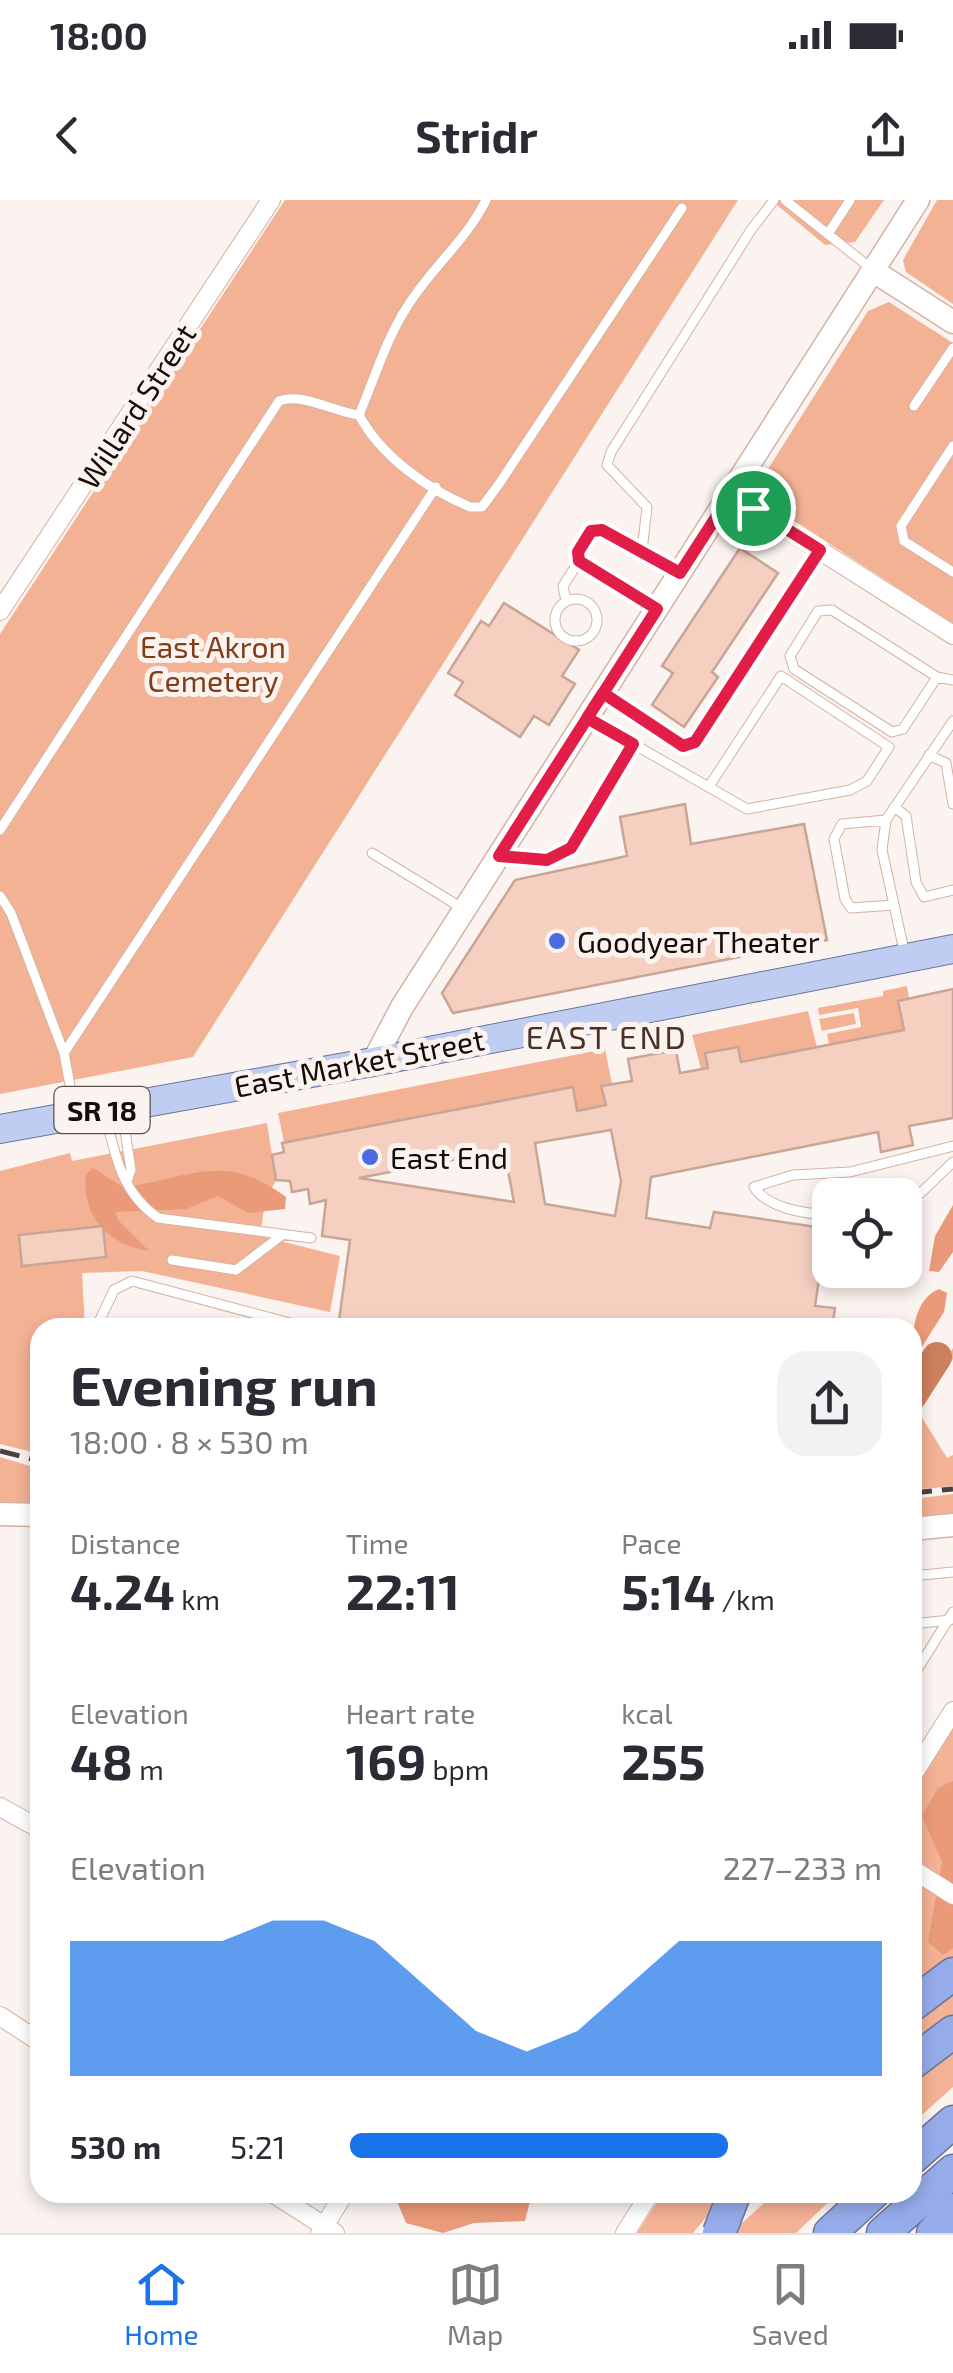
<!DOCTYPE html>
<html lang="en">
<head>
<meta charset="utf-8">
<style>
  body { margin:0; font-family:"Exo 2",sans-serif; background:#f2f2f3; color:#2b2b33; height:100vh; display:flex; flex-direction:column; font-size:38px; white-space:nowrap }
  * { box-sizing:border-box; margin:0 }
  p { font-size:32px; color:#7c7c81 }
  .icon { flex:none; width:55px; height:55px; fill:none; stroke:currentColor; stroke-width:2; stroke-linecap:round; stroke-linejoin:round }
  .map { position:relative; flex:1; overflow:hidden }
  .sheet { position:absolute; left:30px; top:1118px; width:892px; height:885px; display:flex; flex-direction:column; background:#fff; border-radius:30px; box-shadow:0 5px 15px #0003 }
  .sheet>* { flex:none }
  .buttons { position:absolute; left:812px; top:978px; display:grid; gap:20px }
  .buttons a { display:grid; place-items:center; width:110px; height:110px; border-radius:20px; background:#fff; box-shadow:0 5px 15px #0003; font-size:50px }
  .pin { position:absolute; display:grid; place-items:center; width:85px; height:85px; color:#fff; margin:-42px; border:5px solid #fff; border-radius:50%; box-shadow:0 2px 10px #0007 }
  .round { display:grid; place-items:center; flex:none; width:105px; height:105px; border-radius:30px; background:#f2f2f3 }
  .summary { display:flex; align-items:center; justify-content:space-between; height:170px; padding:0 40px }
  h1 { font-size:55px; font-weight:700; line-height:75px }
  .metrics { display:grid; grid-template-columns:repeat(3,1fr); gap:15px; height:170px; padding:10px 40px }
  .metrics div { display:grid; align-content:center }
  .metrics b { font-size:50px; font-weight:700 }
  .metrics small { font-size:28px; font-weight:400 }
  .metrics p { font-size:28px }
  .chart { height:280px; padding:20px 40px }
  .chart p { display:flex; justify-content:space-between }
  .chart svg { width:100%; height:180px; margin-top:10px; fill:#1a73e8; opacity:.7 }
  ul { padding:0 40px; list-style:none; font-size:32px }
  li { display:grid; grid-template-columns:160px 120px 1fr; align-items:center; height:75px }
  li i { height:25px; border-radius:12px; background:#1a73e8 }
  .status { display:flex; justify-content:space-between; align-items:center; height:70px; padding:0 50px; background:#fff; direction:ltr }
  .status svg { height:28px; fill:currentColor }
  header { display:flex; justify-content:space-between; align-items:center; height:130px; padding:0 40px; background:#fff; font-size:45px; font-weight:700 }
  .tabs { display:flex; justify-content:space-around; align-items:center; height:140px; border-top:2px solid #e1e1e2; background:#fff; font-size:28px; color:#7c7c81 }
  .tabs a { display:grid; justify-items:center; gap:5px }
  .tabs .active { color:#1a73e8 }
  .map>svg:first-child { display:block }
  .green { fill:#f4b295 }
  .forest { fill:#ea9a78 }
  .lines { fill:none; stroke-linecap:round; stroke-linejoin:round }
  .river { stroke:#cd805d; stroke-width:30 }
  .building { fill:#f5d0c1; stroke:#c8a596; stroke-width:2.5; fill-rule:evenodd }
  .service-casing { stroke:#d5b2a3; stroke-width:11 }
  .minor-casing { stroke:#d5b2a3; stroke-width:20 }
  .tertiary-casing { stroke:#d5b2a3; stroke-width:25 }
  .primary-casing { stroke:#69749a; stroke-width:30 }
  .motorway-casing { stroke:#69749a; stroke-width:35 }
  .service { stroke:#fff; stroke-width:9 }
  .minor { stroke:#fff; stroke-width:18 }
  .tertiary { stroke:#fff; stroke-width:22 }
  .primary { stroke:#c0cdf2; stroke-width:28 }
  .motorway { stroke:#96acea; stroke-width:32 }
  .rail { stroke:#4c423d; stroke-width:5; stroke-dasharray:20 10; stroke-linecap:butt }
  .motorway-bridge-casing { stroke:#69749a; stroke-width:35; stroke-linecap:butt }
  .motorway-bridge { stroke:#96acea; stroke-width:32 }
  .route-casing { stroke:#fff; stroke-width:20 }
  .route { stroke:#e11d48; stroke-width:12 }
  .poi-dot { fill:#4c6bdf; stroke:#faf3ef; stroke-width:4 }
  .labels { text-anchor:middle; dominant-baseline:central; stroke-width:10; stroke-linejoin:round; paint-order:stroke }
  .shield { fill:#faf3ef; stroke:#5a514c; stroke-width:2.5 }
  .shield-label { font-size:28px; font-weight:bold; fill:#160b06 }
  .street-label { font-size:30px; fill:#160b06; stroke:#faf3ef }
  .park-label { font-size:30px; fill:#833c18; stroke:#faf3ef }
  .poi-label { font-size:30px; fill:#160b06; stroke:#faf3ef; text-anchor:start }
  .neighbourhood-label { font-size:32px; letter-spacing:2.5px; fill:#4c3023; stroke:#faf3ef }
</style>
</head>
<body>
<div class="status"><b>18:00</b><svg viewBox="0 0 49 12"><path d="M0 12V9h3v3zM5 12V6h3v6zM10 12V3h3v9zM15 12V0h3v12zM26 1h20v11H26zM47 4h2v5h-2z"/></svg></div>
<header><svg class="icon" aria-label="back" viewBox="0 0 24 24"><path d="M15 5l-7 7 7 7"/></svg>Stridr<svg class="icon" aria-label="share" viewBox="0 0 24 24"><path d="M12 15V3M7 8l5-5 5 5M5 13v7h14v-7"/></svg></header>
<div class="map">
<svg width="953" height="2033" viewBox="0 0 953 2033">
  <rect width="100%" height="100%" fill="#faf3ef"/>
  <path class="green" d="M285 0H738L193 857 0 894V434Z
    M771 0H884L855 42 825 45Z
    M937 0H953V104L906 72 903 60Z
    M889 102 953 143V424L756 296V288L868 111Z
    M907 786 909 798 898 801 904 830 829 845 827 834 861 827 858 808 819 815 818 808 883 796V791Z
    M808 811 817 847 741 862 737 847 705 853 708 868 701 869 692 835Z
    M854 813 856 824 822 831 819 819Z
    M605 849 612 884 601 887 606 905 577 911 573 891 284 943 278 913Z
    M267 923 276 980 265 1002 260 1036 340 1056 330 1112 142 1071 82 1073 85 1127 40 1128V1254L0 1244V971L70 953 72 961Z
    M953 1148V1159L918 1211 947 1258 953 1255V1286L913 1290V1208Z
    M0 1257 40 1269V1303L0 1302Z
    M953 1294V1313L913 1318V1299Z
    M953 1528V1762L912 1794V1593Z
    M953 1788V1817L913 1848V1819Z
    M953 1842V1887L913 1923V1873Z
    M663 1993H718L713 2009 693 2033H637Z
    M775 1993H838L796 2033H731Z"/>
  <path class="forest" d="M93 968 123 987C190 979 223 950 286 997L285 1009 248 1013 218 996 186 1009 115 1012 119 1021 149 1051C108 1045 81 1016 86 974Z
    M953 1005V1052L939 1072 929 1071 935 1036Z
    M939 1089 947 1093 944 1112 913 1161C912 1137 912 1100 939 1089Z
    M953 1581V1748L943 1755 928 1742 942 1662 922 1616 938 1588Z
    M532 1993 525 2021 474 2023 443 2033 406 2023 394 1994Z"/>
  <g class="lines">
    <path class="river" d="M912 1196 937 1157"/>
  </g>
  <path class="building" d="M740 348 778 373 712 472 718 477 684 527 652 505 673 473 662 466Z
    M504 403 579 450 562 476 575 484 549 525 534 516 520 537 455 495 463 482 448 473 481 421 489 426Z
    M685 604 691 644 804 624 827 740 453 813 442 793 515 680 627 656 620 617Z
    M953 789V918L909 926 913 945 881 952 878 932 651 977 646 1018 710 1028 714 1012 830 1029V1073L820 1072 815 1106 835 1108 832 1128H338L350 1040 322 1036 326 1000 310 1004 308 989 292 992 290 981 276 980 272 955 284 952 282 943 573 887 577 911 606 905 601 886 632 881 628 859 676 850 680 873 708 868 705 853 738 847 741 862 904 830 898 801ZM611 930 621 981 615 1016 545 1004 535 943ZM504 950 514 1002 359 978Z
    M103 1026 106 1057 22 1066 19 1035Z"/>
  <g class="lines">
    <g class="service-casing">
      <path id="service" d="M486 0C466 41 431 68 407 107 386 139 374 180 359 215 381 256 427 289 470 307H482L499 284 682 8
        M785 0 873 70
        M828 34 850 0
        M914 206 953 148
        M953 246 901 326 904 341 953 372
        M642 351 597 328 577 356 655 407
        M677 371 642 351 647 307 607 265 611 252 751 30 774 0
        M555 420a21 21 0 1 1 42 0a21 21 0 1 1-42 0Z
        M566 401 563 386 579 361
        M937 477 903 529 892 532 794 469 790 456 818 411 832 410 937 477 953 480
        M605 495 683 545 695 542 820 350
        M588 518 747 609 850 590 867 581 889 547 781 476 710 585
        M929 555 946 563 953 604
        M894 607 906 616 916 682 924 697 953 690
        M886 620 842 624 834 639 845 699 851 708 894 705
        M0 630 279 201C300 192 335 212 359 215
        M372 653 462 708
        M503 657 547 660 571 647 633 544
        M0 696 11 713 64 853 75 912
        M905 755 882 650 886 620 953 521
        M64 853 436 287
        M122 911 131 970 127 981
        M105 913C115 955 121 992 158 1018L311 1038
        M905 1008 953 962
        M830 1016C805 1013 768 1009 754 987L793 975 850 972 953 946
        M172 1060 236 1070 282 1035
        M96 1128 114 1090 132 1081 290 1123
        M912 1376 953 1372
        M912 1424 950 1420
        M912 1478 953 1412"/>
    </g>
    <g class="minor-casing">
      <path id="minor" d="M731 294 953 435
        M0 411 271 0
        M912 1576 953 1511
        M0 1607 40 1629
        M912 1669 953 1695
        M0 1816 40 1842
        M271 1992 335 2033
        M320 2033 345 1992
        M625 2033 651 1992"/>
    </g>
    <g class="tertiary-casing">
      <path id="tertiary" d="M875 72 953 122
        M373 862 402 807 918 0
        M0 1314 40 1315
        M912 1329 953 1325"/>
    </g>
    <g class="primary-casing">
      <path id="primary" d="M0 929 373 862 953 749"/>
    </g>
    <g class="motorway-casing">
      <path id="motorway" d="M912 1805 953 1774
        M912 1863 953 1832
        M912 1958 953 1922
        M830 2033 874 1992
        M883 2033 953 1971
        M933 2033 953 2010"/>
    </g>
    <use href="#service" class="service"/>
    <use href="#minor" class="minor"/>
    <use href="#tertiary" class="tertiary"/>
    <use href="#primary" class="primary"/>
    <use href="#motorway" class="motorway"/>
    <path class="rail" d="M0 1251 40 1261
      M912 1293 953 1289"/>
    <g class="motorway-bridge-casing">
      <path id="motorway-bridge" d="M719 2033 735 1992"/>
    </g>
    <use href="#motorway-bridge" class="motorway-bridge"/>
  </g>
  <g class="lines">
    <g class="route-casing">
      <path id="route" d="M753 308 731 294 680 373 602 330 591 331 578 352 579 361 657 409 499 656 547 660 571 648 633 544 587 518 603 493 683 546 695 542 820 350 753 308"/>
    </g>
    <use href="#route" class="route"/>
  </g>
  <g class="poi-dot">
    <circle cx="557" cy="741" r="10"/>
    <circle cx="370" cy="957" r="10"/>
  </g>
  <g class="labels">
    <rect class="shield" x="54.5" y="887" width="95" height="46" rx="8"/>
    <g class="shield-label">
      <text x="102" y="910">SR 18</text>
    </g>
    <g class="street-label">
      <text transform="translate(136 206) rotate(-57)">Willard Street</text>
      <text transform="translate(359 862) rotate(-11)">East Market Street</text>
    </g>
    <g class="park-label">
      <text x="213" y="446">East Akron<tspan x="213" dy="34">Cemetery</tspan></text>
    </g>
    <g class="poi-label">
      <text x="577" y="741">Goodyear Theater</text>
      <text x="390" y="957">East End</text>
    </g>
    <g class="neighbourhood-label">
      <text x="607" y="836">EAST END</text>
    </g>
  </g>
</svg>
<div class="buttons">
<a><svg class="icon" aria-label="locate" viewBox="0 0 24 24"><circle cx="12" cy="12" r="6"/><path d="M12 2v4M12 18v4M2 12h4M18 12h4"/></svg></a>
</div>
<div class="pin" style="left:753px;top:308px;background:#1e9e55"><svg class="icon" aria-label="arrive" viewBox="0 0 24 24"><path d="M6 21V4h12l-3 4 3 4H6"/></svg></div>
<section class="sheet">
<div class="summary"><div><h1>Evening run</h1><p>18:00 · 8 × 530 m</p></div><a class="round"><svg class="icon" aria-label="share" viewBox="0 0 24 24"><path d="M12 15V3M7 8l5-5 5 5M5 13v7h14v-7"/></svg></a></div>
<div class="metrics">
<div><p>Distance</p><b>4.24<small> km</small></b></div>
<div><p>Time</p><b>22:11</b></div>
<div><p>Pace</p><b>5:14<small> /km</small></b></div>
</div>
<div class="metrics">
<div><p>Elevation</p><b>48<small> m</small></b></div>
<div><p>Heart rate</p><b>169<small> bpm</small></b></div>
<div><p>kcal</p><b>255</b></div>
</div>
<div class="chart"><p><span>Elevation</span>227–233 m</p>
<svg viewBox="0 0 160 44" preserveAspectRatio="none"><path d="M0 44V11L10 11L20 11L30 11L40 6L50 6L60 11L70 22L80 33L90 38L100 33L110 22L120 11L130 11L140 11L150 11L160 11V44z"/></svg>
</div>
<ul>
<li><b>530 m</b>5:21<i style="width:71%"></i></li>
</ul>
</section>
</div>
<nav class="tabs">
<a class="active"><svg class="icon" aria-label="home" viewBox="0 0 24 24"><path d="M3 11l9-7 9 7M6 9v11h12V9"/></svg>Home</a>
<a><svg class="icon" aria-label="map" viewBox="0 0 24 24"><path d="M3 6l6-2 6 2 6-2v14l-6 2-6-2-6 2zM9 4v14M15 6v14"/></svg>Map</a>
<a><svg class="icon" aria-label="saved" viewBox="0 0 24 24"><path d="M7 4h10v16l-5-4-5 4z"/></svg>Saved</a>
</nav>
</body>
</html>
